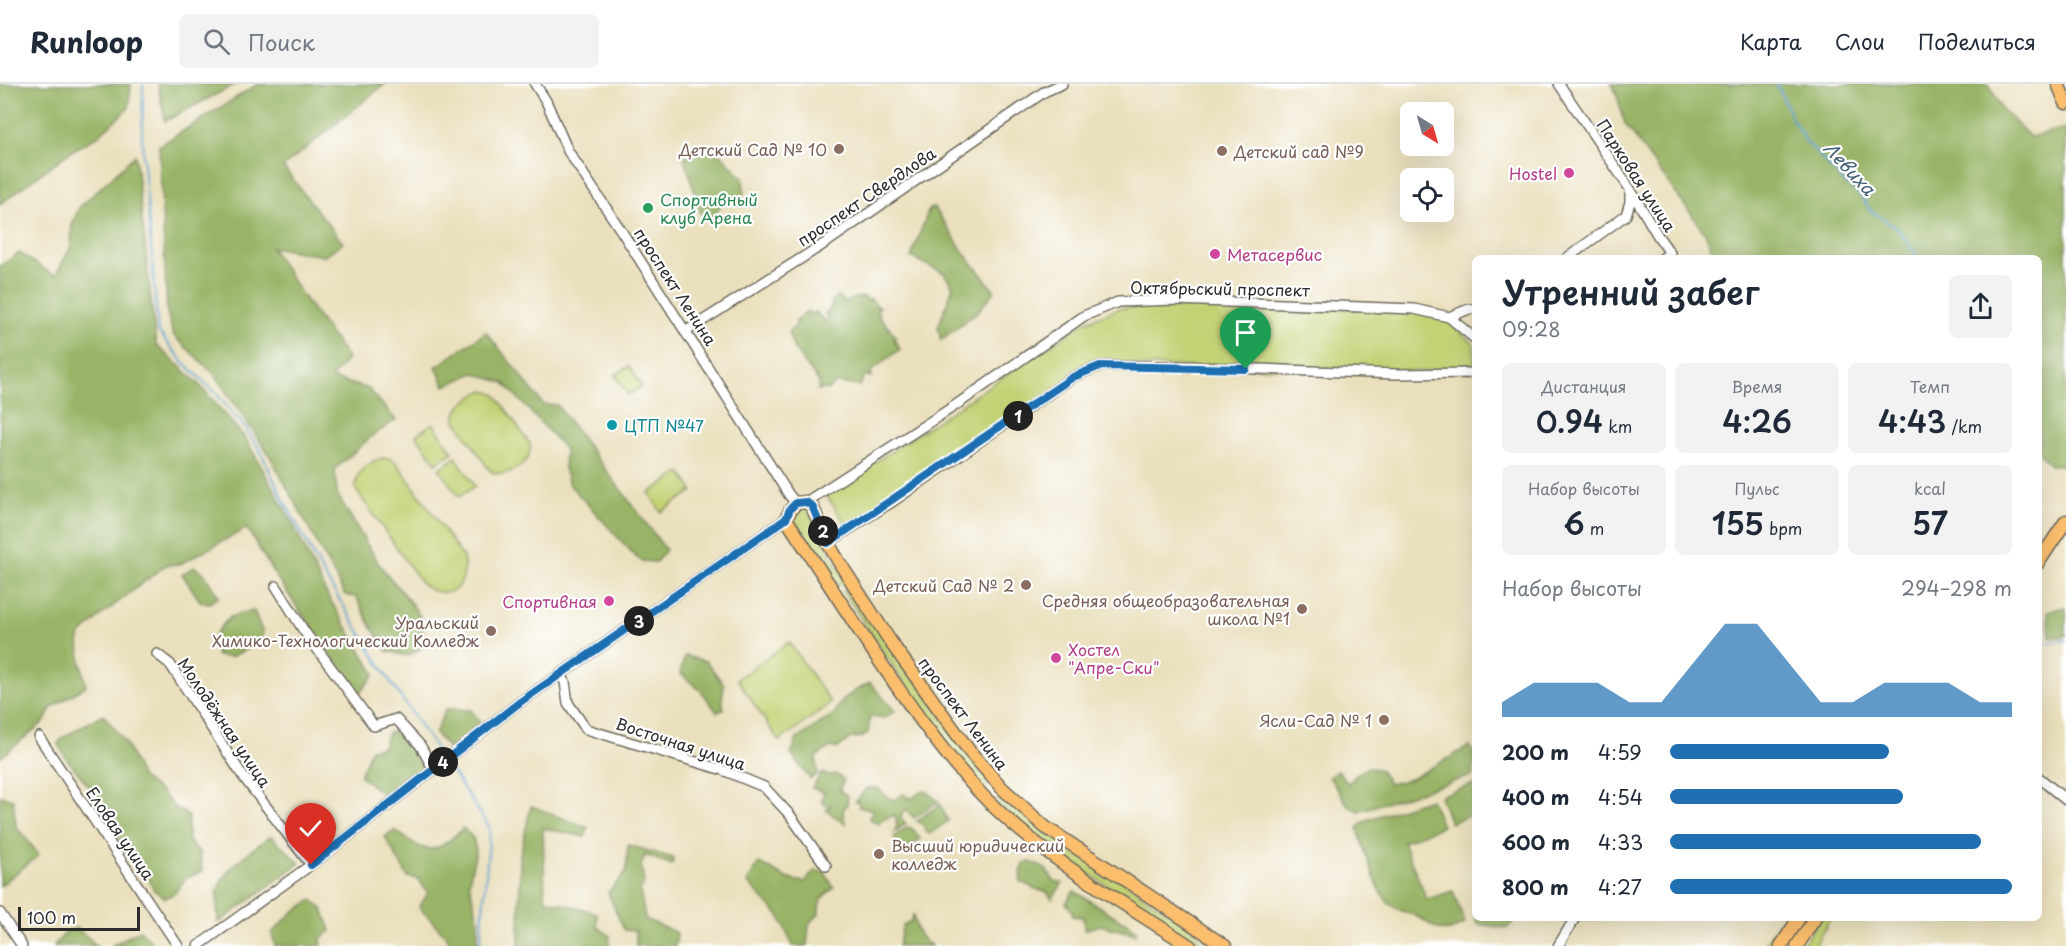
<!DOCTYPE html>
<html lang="ru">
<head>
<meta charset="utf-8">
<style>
  body { margin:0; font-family:"Playpen Sans",sans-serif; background:#f2f2f3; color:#1f2937; height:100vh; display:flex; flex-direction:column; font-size:22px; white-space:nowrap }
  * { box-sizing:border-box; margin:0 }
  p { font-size:20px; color:#747a83 }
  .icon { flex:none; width:33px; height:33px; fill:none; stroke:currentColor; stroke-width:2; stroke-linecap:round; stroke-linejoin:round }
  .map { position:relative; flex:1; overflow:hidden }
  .drawer { position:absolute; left:1472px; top:171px; width:570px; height:666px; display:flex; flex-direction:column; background:#fff; border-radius:9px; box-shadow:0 6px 24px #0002 }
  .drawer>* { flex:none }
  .needle { width:39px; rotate:143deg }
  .tools { position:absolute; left:1400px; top:18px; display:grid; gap:12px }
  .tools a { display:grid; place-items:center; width:54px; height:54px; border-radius:9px; background:#fff; box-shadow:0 6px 24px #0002; font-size:30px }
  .scale { position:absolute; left:18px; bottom:15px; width:122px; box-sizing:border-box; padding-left:6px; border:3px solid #2b2b2b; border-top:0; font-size:16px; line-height:21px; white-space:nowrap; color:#2b2b2b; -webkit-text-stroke:4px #fff; paint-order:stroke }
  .pin { position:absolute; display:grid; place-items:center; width:51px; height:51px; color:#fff; margin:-62px -26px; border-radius:50% 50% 50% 0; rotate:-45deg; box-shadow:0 0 6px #0007 }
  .pin .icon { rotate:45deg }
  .km { position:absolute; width:30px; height:30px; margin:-15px; border-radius:50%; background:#222; color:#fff; font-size:16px; line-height:30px; text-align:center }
  .round { display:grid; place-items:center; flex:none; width:63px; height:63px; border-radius:9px; background:#f2f2f3 }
  .head { display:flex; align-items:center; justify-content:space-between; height:102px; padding:0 30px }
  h1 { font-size:33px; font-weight:600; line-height:45px }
  .figures { display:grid; grid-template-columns:repeat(3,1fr); gap:9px; height:102px; padding:6px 30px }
  .figures div { display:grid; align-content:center; border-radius:9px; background:#f2f2f3; text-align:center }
  .figures b { font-size:30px; font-weight:600 }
  .figures small { font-size:16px; font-weight:400 }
  .figures p { font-size:16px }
  .chart { height:168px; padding:12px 30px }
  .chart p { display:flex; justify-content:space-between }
  .chart svg { width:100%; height:108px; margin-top:6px; fill:#1f6fb2; opacity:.7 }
  ul { padding:0 30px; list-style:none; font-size:20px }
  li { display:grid; grid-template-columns:96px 72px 1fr; align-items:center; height:45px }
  li i { height:15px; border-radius:8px; background:#1f6fb2 }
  header { display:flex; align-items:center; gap:36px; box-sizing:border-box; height:84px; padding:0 30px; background:#fff; border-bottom:2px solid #e0e1e3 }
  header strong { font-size:28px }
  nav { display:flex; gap:33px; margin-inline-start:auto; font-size:21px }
  .search { width:420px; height:54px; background:#f2f2f3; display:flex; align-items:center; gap:15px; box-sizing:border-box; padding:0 21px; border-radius:9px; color:#747a83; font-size:22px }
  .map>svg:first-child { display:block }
  .green { fill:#c2d275; stroke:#767e50; stroke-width:1.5 }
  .forest { fill:#99b466; stroke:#627048; stroke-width:1.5 }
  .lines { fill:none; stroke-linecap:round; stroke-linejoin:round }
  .stream { stroke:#5ca0d1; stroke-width:2 }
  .minor-casing { stroke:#6e6a5e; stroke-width:12 }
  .major-casing { stroke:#6e6a5e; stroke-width:15 }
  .minor { stroke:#fff; stroke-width:9 }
  .major { stroke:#fabe6d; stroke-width:12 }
  .route-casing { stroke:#fff; stroke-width:12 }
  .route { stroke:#1f6fb2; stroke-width:8 }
  .education-dot { fill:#8d6e63; stroke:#fff; stroke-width:2 }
  .hotel-dot { fill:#d1479c; stroke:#fff; stroke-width:2 }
  .leisure-dot { fill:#2e9e5b; stroke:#fff; stroke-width:2 }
  .culture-dot { fill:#0f9aa8; stroke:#fff; stroke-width:2 }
  .labels { text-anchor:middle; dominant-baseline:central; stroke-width:4.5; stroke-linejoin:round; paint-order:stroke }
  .education-label { font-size:16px; fill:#785e54; stroke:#fff; text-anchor:end }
  .hotel-label { font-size:16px; fill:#b23c85; stroke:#fff; text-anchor:end }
  .street-label { font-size:16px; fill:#2b2b2b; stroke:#fff }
  .leisure-label { font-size:16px; fill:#27864d; stroke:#fff; text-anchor:start }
  .culture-label { font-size:16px; fill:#0d838f; stroke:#fff; text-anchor:start }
  .water-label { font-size:18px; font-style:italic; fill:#416076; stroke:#fff }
</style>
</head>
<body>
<header>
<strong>Runloop</strong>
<div class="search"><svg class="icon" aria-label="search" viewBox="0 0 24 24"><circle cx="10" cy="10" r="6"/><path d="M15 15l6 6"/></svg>Поиск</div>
<nav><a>Карта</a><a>Слои</a><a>Поделиться</a></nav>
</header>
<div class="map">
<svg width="2066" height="862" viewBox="0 0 2066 862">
  <rect width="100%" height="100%" fill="#fff"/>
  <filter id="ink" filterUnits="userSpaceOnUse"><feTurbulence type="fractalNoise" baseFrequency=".0167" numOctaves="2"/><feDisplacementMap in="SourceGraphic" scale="12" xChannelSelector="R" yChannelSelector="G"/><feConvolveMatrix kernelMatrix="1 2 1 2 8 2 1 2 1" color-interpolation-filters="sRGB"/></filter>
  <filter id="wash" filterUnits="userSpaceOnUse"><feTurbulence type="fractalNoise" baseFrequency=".008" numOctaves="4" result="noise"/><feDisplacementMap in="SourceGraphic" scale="24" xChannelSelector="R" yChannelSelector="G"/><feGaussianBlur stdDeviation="1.35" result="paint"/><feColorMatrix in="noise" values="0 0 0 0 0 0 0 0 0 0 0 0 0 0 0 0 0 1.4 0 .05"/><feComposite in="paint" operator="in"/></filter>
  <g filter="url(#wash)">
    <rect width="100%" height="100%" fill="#eae0bd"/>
    <path class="green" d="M1191 219 1419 227 1448 237 1474 260V288L1098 281 849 445 826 411 1087 237 1120 224Z
      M629 282 642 302 628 311 615 291Z
      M481 307H486L496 311 530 360C534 380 505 396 490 387L456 337C454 321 469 316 481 307Z
      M433 339 453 368 436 379 416 351Z
      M456 373 475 402 459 413 439 385Z
      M382 374H389L397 379 463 473C470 503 449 519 423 501L356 406C354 388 367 379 382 374Z
      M681 388 693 407 661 428 649 409Z
      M799 424H807L844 495 842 500H835L794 436V430Z
      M849 503 988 696 987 703 983 704 946 662 843 507Z
      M789 558 831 619 779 657 737 595Z
      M1002 713 1199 850 1200 856 1194 859 1054 767 997 720 998 715Z
      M1782 834H1793L1776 862H1764Z
      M1820 834H1831L1814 862H1802Z"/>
    <path class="forest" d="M0 0H131L129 24 98 52 70 68 0 120Z
      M158 0H236L165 37Z
      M258 0H385L283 83 343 159 324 172 271 163 302 211 348 274 331 294 369 305 396 336 372 352 335 385 337 410 378 479 414 523 423 538 424 562 409 572 387 567 371 542 356 513 345 511 270 372 214 290 173 251 167 228 159 62Z
      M1611 0H1989L2001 24 2030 53 2066 44V381H2050L2039 369 2038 174H1715L1705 149 1625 40 1616 8Z
      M715 64 743 94 744 109 735 118H722L717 128 708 134 701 130 684 73 700 66Z
      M135 71 156 261 198 299 245 354 291 436 327 511 375 590 358 611 273 488 247 444 180 480 166 481 103 530 79 552 80 574 86 602 51 624 45 637 0 674V182L19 169 55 192 71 163 72 141 79 124Z
      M934 123 964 169 995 207 978 227 941 256 938 243 953 203 944 189 911 173 929 125Z
      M837 212 846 219 853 214 865 213 868 217 871 215 876 221 880 223 877 225 880 233 896 253 894 256 900 265 871 287 872 293 864 292 860 302 836 299 829 305 818 306 819 298 794 265 788 248 795 243 797 235 807 227 812 230 816 228 824 237 828 233 825 229 831 224 832 216Z
      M486 248 544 321H557L666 466 656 478 642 477 637 474 569 400 564 384 565 365 504 299 474 289 445 302 436 283Z
      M194 483 203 488 219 513 209 519 200 517 182 490Z
      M2066 523V552L2050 554 2048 527Z
      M254 527 263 549 259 559 231 573 217 572 212 555C225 536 230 529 254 527Z
      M685 572 706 577 724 601 722 615 724 626 717 628 701 607 680 589Z
      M870 599 895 627 884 634 870 632 868 649 862 653 851 654 837 665 831 663 816 673 818 690 810 695 791 670 797 655 835 629C839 615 857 605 870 599Z
      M446 625 471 626 479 636V643L450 666 435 649Z
      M103 630 125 658 142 694 162 709 174 723 188 732V756L200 769 202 787 186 794 175 809 165 814 154 806 141 778 126 770 101 717 66 674 58 660 62 654Z
      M401 647 416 662 426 684 388 714 360 692 371 665 383 663 388 649Z
      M1470 662 1474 670V691L1359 727 1349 723 1329 693 1338 686 1348 700 1356 691 1368 683 1380 686 1389 700 1411 695Z
      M822 689 830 692 835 690 844 696 840 705 841 708 848 712 847 721 843 726 845 740 826 726 831 721H825L821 716 824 709 812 704Z
      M1474 700V732L1473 730 1450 739 1440 712Z
      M867 704H878L886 712 895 716 903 710 911 715 922 707H926L938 717 914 734 907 726 904 727 900 733 906 740 894 748 897 742 895 731 882 736 878 740 869 734 873 726 859 723 858 718H855Z
      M0 712 13 715 16 742 39 771 0 802Z
      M1431 715 1442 742 1403 758 1427 815 1453 807 1465 839C1440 854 1438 844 1416 832 1408 828 1398 827 1391 821 1376 809 1364 764 1358 745L1360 740 1369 735Z
      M940 720 948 737 930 750 926 748 923 741 917 737Z
      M531 722 588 744 585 753 543 744 545 815 597 829V842L610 852 609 862H519L520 771Z
      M908 743 913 745 920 755 903 768 899 766 894 753Z
      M463 744 473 754 476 766 469 798 478 835 477 862H452L446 852 419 823 428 809 418 795 408 793 385 753 394 746C427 769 432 774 463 744Z
      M271 752 300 779 218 839C218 828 216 816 218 805 224 784 254 764 271 752Z
      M628 761 673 774 672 781 645 771 641 782 644 799 640 807 645 835 677 849 675 862H636V847L624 846 608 809 626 788Z
      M1030 778 1046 785 1054 797 1063 799 1052 815 1047 808C1036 807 1030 801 1020 798L1023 779Z
      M759 779 788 795 805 798 815 786 825 789 834 804C823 812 818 815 819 830L809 840 807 862H793L780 833 747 798Z
      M1074 807 1122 837 1127 838 1131 844 1137 846 1135 850 1100 841 1084 846 1083 833 1073 832 1072 827 1066 819Z
      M312 816 323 825 331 847 321 854 322 862H275L272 849 293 828Z
      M913 831C916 844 919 855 932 862H898L903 841 911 837Z
      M1475 834H1518L1507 844 1478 840Z
      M77 844 97 862H54L66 848Z
      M140 846 155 862H111Z"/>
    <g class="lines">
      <path class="stream" d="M143 0 142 56 158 247 183 278 214 307 243 341 259 364 283 415 323 489 390 597 443 675
        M1777 0 1791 33 1807 59 1844 98 1860 111 1870 126 1898 145 1918 174
        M2038 557 2049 559 2066 556
        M447 680 490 744 480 862"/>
    </g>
  </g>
  <g filter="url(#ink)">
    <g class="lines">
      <g class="minor-casing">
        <path id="minor" d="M535 0 546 17 568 67 622 148 789 411 796 419
          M1559 0 1630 105 1658 152 1670 169 1663 174
          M1567 174 1626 131 1630 118V108
          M1449 233 1474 254
          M685 248 827 158 1044 8 1062 0
          M806 418 956 321 1084 232 1118 218 1176 216 1414 225 1449 233 1469 225H1474
          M828 459 896 415 1073 293 1100 282H1175L1397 290 1474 289
          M276 502 304 547 374 642 396 635 420 661 434 686
          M157 570 170 580 242 691 311 781
          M561 590 565 598 568 619 586 645 723 686 764 703 790 731 826 782
          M39 653 178 862
          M2038 693 2066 716
          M0 829 22 862
          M198 862 315 778 520 618 786 435
          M1558 862 1575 834"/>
      </g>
      <g class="major-casing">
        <path id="major" d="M2058 0 2066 19
          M2038 479 2066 437
          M1190 862C1120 817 1046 775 987 716 963 692 943 666 923 639 874 573 832 503 786 435L791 425 796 419 806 418 812 422 828 459 839 478 892 560 970 668 1002 704 1045 743 1225 862
          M1781 862 1799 834
          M1797 862 1815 834"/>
      </g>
      <use href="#minor" class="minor"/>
      <use href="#major" class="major"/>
    </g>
  </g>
  <g class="lines" filter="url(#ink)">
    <g class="route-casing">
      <path id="route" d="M311 781 520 618 786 435 790 425 796 419 806 418 812 422 828 459 1073 293 1100 282 1246 285"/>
    </g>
    <use href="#route" class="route"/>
  </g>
  <g class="education-dot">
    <circle cx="839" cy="65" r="6"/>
    <circle cx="1222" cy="67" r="6"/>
    <circle cx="1026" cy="501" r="6"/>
    <circle cx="1302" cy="525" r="6"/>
    <circle cx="491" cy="547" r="6"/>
    <circle cx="1384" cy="636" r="6"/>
    <circle cx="879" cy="770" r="6"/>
  </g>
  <g class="hotel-dot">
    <circle cx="1569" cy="89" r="6"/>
    <circle cx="1215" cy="170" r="6"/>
    <circle cx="609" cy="517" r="6"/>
    <circle cx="1056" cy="574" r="6"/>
  </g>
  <circle class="leisure-dot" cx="648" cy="124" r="6"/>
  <circle class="culture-dot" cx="612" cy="341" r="6"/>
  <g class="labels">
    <g class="education-label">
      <text x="827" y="65">Детский Сад № 10</text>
      <text x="1234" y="67" text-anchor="start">Детский сад №9</text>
      <text x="1014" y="501">Детский Сад № 2</text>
      <text x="1290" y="516">Средняя общеобразовательная<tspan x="1290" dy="18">школа №1</tspan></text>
      <text x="479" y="538">Уральский<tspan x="479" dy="18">Химико-Технологический Колледж</tspan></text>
      <text x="1372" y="636">Ясли-Сад № 1</text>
      <text x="891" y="761" text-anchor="start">Высший юридический<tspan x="891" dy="18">колледж</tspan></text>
    </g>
    <g class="hotel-label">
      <text x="1557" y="89">Hostel</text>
      <text x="1227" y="170" text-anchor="start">Метасервис</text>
      <text x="597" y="517">Спортивная</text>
      <text x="1068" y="565" text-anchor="start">Хостел<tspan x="1068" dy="18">"Апре-Ски"</tspan></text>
    </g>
    <g class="street-label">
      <text transform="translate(1637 91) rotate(57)">Парковая улица</text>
      <text transform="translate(866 112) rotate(-34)">проспект Свердлова</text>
      <text transform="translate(676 202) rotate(57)">проспект Ленина</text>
      <text transform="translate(1220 204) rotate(1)">Октябрьский проспект</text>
      <text transform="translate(964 629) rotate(53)">проспект Ленина</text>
      <text transform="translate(225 638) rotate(56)">Молодёжная улица</text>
      <text transform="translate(681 659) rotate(18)">Восточная улица</text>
      <text transform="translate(121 749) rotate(56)">Еловая улица</text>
    </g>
    <g class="leisure-label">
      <text x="660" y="115">Спортивный<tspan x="660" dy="18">клуб Арена</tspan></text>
    </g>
    <g class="culture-label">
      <text x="624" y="341">ЦТП №47</text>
    </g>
    <g class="water-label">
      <text transform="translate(1850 84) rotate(47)">Левиха</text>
    </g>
  </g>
</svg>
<div class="tools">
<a><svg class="needle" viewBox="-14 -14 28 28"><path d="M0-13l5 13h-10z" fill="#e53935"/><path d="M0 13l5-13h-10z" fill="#747a83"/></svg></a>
<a><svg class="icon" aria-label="locate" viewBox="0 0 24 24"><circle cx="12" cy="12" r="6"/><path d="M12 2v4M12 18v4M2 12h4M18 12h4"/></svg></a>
</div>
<div class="scale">100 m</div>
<div class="pin" style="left:1246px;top:285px;background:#1e9e55"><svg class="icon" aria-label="arrive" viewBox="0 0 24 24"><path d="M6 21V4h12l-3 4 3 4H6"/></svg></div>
<div class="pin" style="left:311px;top:781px;background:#d93025"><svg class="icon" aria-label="check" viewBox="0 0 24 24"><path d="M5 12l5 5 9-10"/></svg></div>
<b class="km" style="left:1018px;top:332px">1</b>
<b class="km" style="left:823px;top:447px">2</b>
<b class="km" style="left:639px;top:537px">3</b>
<b class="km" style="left:443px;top:678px">4</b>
<section class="drawer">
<div class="head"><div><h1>Утренний забег</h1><p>09:28</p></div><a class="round"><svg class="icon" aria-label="share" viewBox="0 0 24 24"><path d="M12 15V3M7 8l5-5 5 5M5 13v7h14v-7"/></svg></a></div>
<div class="figures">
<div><p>Дистанция</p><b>0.94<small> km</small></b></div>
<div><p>Время</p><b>4:26</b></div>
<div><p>Темп</p><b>4:43<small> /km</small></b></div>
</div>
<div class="figures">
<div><p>Набор высоты</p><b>6<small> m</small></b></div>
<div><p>Пульс</p><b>155<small> bpm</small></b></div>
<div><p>kcal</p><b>57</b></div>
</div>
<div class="chart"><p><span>Набор высоты</span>294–298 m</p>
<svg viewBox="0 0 160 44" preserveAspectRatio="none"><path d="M0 44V38L10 30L20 30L30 30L40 38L50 38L60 22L70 6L80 6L90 22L100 38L110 38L120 30L130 30L140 30L150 38L160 38V44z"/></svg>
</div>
<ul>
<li><b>200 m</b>4:59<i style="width:64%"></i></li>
<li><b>400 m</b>4:54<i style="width:68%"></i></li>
<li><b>600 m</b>4:33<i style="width:91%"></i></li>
<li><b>800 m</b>4:27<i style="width:100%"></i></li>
</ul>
</section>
</div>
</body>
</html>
